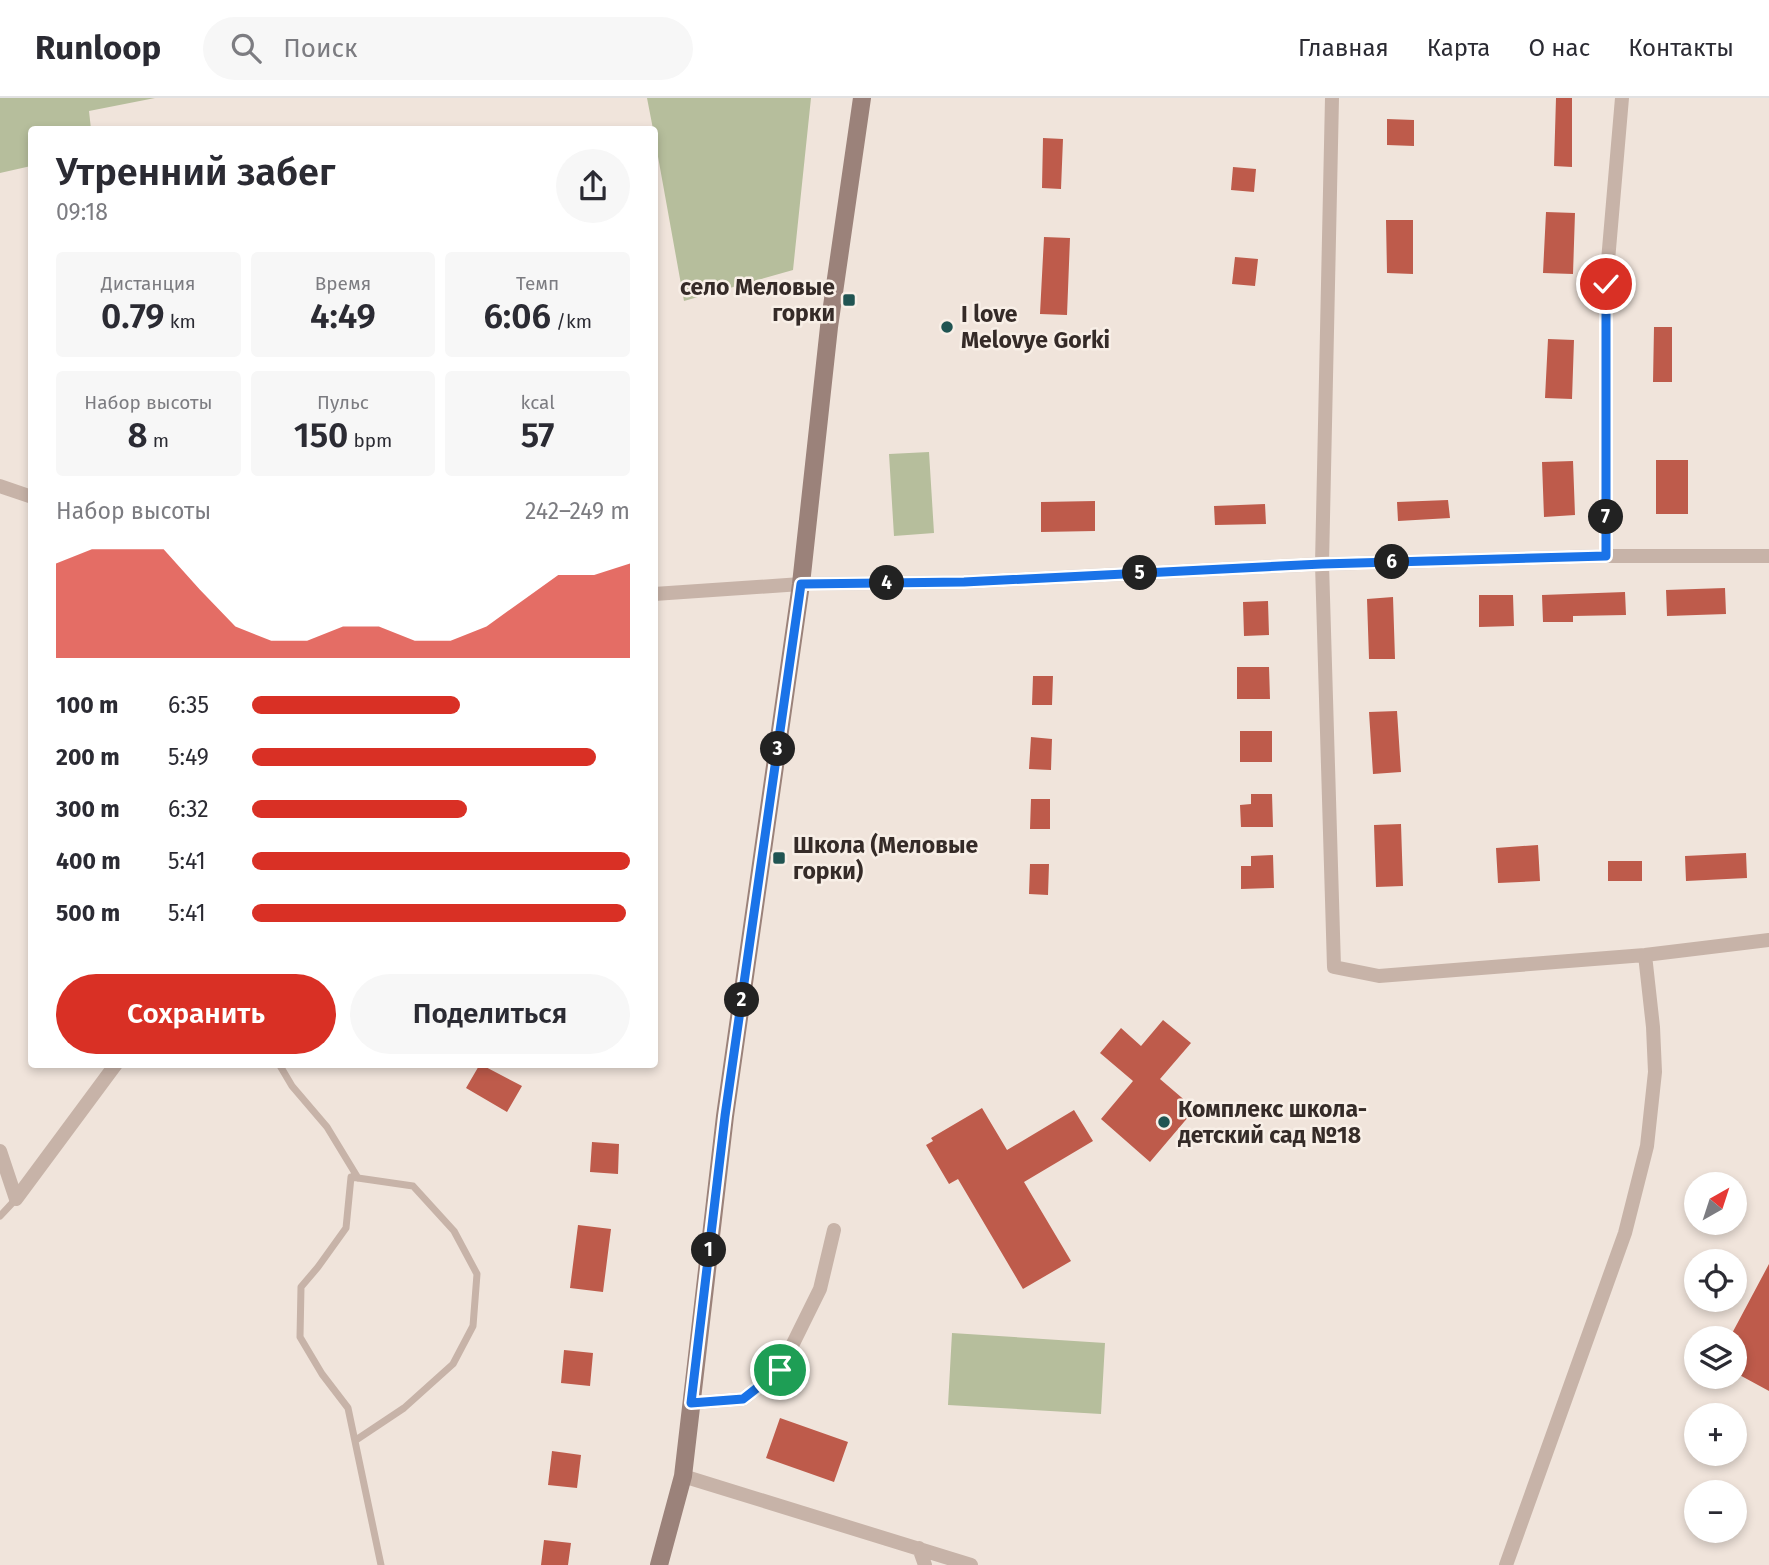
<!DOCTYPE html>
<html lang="ru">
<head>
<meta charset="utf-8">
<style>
  body { margin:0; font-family:"Fira Sans",sans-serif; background:#f7f7f7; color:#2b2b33; height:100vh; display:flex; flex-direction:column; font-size:26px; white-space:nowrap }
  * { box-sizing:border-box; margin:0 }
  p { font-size:23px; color:#7c7c81 }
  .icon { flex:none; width:38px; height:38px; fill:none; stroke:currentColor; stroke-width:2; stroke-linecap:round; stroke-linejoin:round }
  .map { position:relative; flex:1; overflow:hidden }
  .panel { position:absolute; left:28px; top:28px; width:630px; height:942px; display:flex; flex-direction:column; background:#fff; border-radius:7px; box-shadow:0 4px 10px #0003 }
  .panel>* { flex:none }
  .needle { width:46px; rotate:39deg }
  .tools { position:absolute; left:1684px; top:1074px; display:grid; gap:14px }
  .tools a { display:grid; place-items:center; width:63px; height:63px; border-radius:50%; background:#fff; box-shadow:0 4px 10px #0003; font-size:35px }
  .pin { position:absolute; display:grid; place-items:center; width:60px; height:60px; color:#fff; margin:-30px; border:4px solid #fff; border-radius:50%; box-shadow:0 2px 7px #0007 }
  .km { position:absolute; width:35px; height:35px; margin:-18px; border-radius:50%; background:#222; color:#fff; font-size:19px; line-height:35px; text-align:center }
  .round { display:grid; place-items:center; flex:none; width:74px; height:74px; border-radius:37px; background:#f7f7f7 }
  .summary { display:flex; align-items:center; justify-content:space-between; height:119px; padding:0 28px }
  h1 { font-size:38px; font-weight:600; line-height:52px }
  .metrics { display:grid; grid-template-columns:repeat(3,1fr); gap:10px; height:119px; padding:7px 28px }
  .metrics div { display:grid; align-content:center; border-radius:7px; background:#f7f7f7; text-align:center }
  .metrics b { font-size:35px; font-weight:600 }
  .metrics small { font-size:19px; font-weight:400 }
  .metrics p { font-size:19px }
  .chart { height:196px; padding:14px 28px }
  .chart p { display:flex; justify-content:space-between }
  .chart svg { width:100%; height:126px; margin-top:7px; fill:#d93025; opacity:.7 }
  .cta { display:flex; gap:14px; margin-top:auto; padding:14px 28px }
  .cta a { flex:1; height:80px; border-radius:42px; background:#d93025; color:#fff; font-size:28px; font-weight:600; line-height:80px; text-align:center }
  .cta a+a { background:#f7f7f7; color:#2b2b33 }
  ul { padding:0 28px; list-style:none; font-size:23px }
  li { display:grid; grid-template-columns:112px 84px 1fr; align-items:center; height:52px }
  li i { height:18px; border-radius:9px; background:#d93025 }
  header { display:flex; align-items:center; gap:42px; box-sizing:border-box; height:98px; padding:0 35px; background:#fff; border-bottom:2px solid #e1e1e2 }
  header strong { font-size:33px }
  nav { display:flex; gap:38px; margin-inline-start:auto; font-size:24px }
  .search { width:490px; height:63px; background:#f7f7f7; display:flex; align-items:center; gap:18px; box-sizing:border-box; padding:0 24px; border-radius:38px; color:#7c7c81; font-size:26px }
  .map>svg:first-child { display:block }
  .green { fill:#b6be9c }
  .building { fill:#be5b4b }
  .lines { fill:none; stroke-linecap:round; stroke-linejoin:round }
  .lane { stroke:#c7b3a8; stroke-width:7 }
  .street { stroke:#c7b3a8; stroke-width:14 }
  .secondary { stroke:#9b827a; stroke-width:18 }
  .route-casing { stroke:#fff; stroke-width:14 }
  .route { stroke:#1a73e8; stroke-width:9 }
  .poi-dot { fill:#205452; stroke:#f8efe7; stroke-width:2.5 }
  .labels { text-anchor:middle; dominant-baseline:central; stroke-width:5; stroke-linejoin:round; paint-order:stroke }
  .poi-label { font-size:23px; font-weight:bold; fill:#352b28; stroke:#f8efe7; text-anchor:start }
</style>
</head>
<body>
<header>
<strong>Runloop</strong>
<div class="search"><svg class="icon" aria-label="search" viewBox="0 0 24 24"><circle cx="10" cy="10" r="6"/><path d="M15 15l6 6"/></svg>Поиск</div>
<nav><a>Главная</a><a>Карта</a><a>О нас</a><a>Контакты</a></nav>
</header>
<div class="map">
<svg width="1769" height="1467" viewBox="0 0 1769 1467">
  <rect width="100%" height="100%" fill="#f0e4db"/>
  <path class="green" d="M0 0H155L89 13 91 31 32 32 31 68 0 75Z
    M647 0H811L793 172 684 203 655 42 654 32 653 31Z
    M929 354 934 435 894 438 889 356Z
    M952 1235 1105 1245 1101 1316 948 1307Z"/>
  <path class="building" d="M1556 0H1572V69L1554 68Z
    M1387 21 1414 22V48L1387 47Z
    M1043 40 1063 41 1061 91 1042 90Z
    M1233 69 1256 71 1254 94 1231 92Z
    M1546 114 1575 115 1573 176 1543 175Z
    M1386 122H1413V176L1387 175Z
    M1044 139 1070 140 1067 217 1040 216Z
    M1235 159 1258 161 1255 188 1232 186Z
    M1654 229H1672V284H1653Z
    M1548 241 1574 242 1572 301 1545 300Z
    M1656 362H1688V416H1656Z
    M1573 363 1575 417 1544 419 1542 364Z
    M1448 402 1450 420 1398 423 1397 404Z
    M1095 403V433L1041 434V404Z
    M1265 406 1266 426 1215 427 1214 408Z
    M1725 490 1726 516 1667 518 1666 492Z
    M1625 494 1626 517 1573 518V524H1543L1542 497Z
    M1479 497H1513L1514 528 1479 529Z
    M1393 499 1395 561H1369L1367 501Z
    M1268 503 1269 537 1244 538 1243 504Z
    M1237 569H1269L1270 601H1237Z
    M1033 578H1053L1052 607H1032Z
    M1397 613 1401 674 1373 676 1369 614Z
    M1240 633H1272V664H1240Z
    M1031 639 1052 641 1051 672 1029 671Z
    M1251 696H1272L1273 729H1241L1240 707 1251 706Z
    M1031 701H1050V731H1030Z
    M1401 726 1403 788 1376 789 1374 727Z
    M1538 747 1540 783 1498 785 1496 750Z
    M1746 755 1747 780 1686 783 1685 758Z
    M1273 757 1274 790 1241 791V768H1251V758Z
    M1608 763H1642V783H1608Z
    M1030 766H1049L1048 797 1029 796Z
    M1163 922 1191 945 1160 981 1195 1011 1150 1064 1101 1021 1133 983 1100 955 1121 930 1141 948Z
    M480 966 522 988 507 1014 466 990Z
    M982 1010 1007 1052 1074 1012 1093 1043 1024 1084 1071 1163 1023 1191 958 1081 949 1086 926 1047 933 1043 931 1040Z
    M592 1044 619 1046 618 1076 590 1074Z
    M578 1127 611 1131 603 1194 570 1190Z
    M1769 1166V1293L1734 1274V1241H1729Z
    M564 1252 593 1255 590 1288 561 1285Z
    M780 1320 848 1344 834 1384 766 1360Z
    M552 1353 581 1357 577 1390 548 1387Z
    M544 1442 571 1445 568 1467H541Z"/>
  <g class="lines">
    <path class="lane" d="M279 966 292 988 327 1029 358 1080
      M0 1118 16 1101
      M356 1342 404 1310 453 1266 473 1228 477 1176 454 1133 413 1088 351 1079 346 1130 318 1169 301 1189 300 1239 322 1276 348 1310 381 1467"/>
    <path class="street" d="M1332 0 1322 466 1334 869 1379 878 1645 857 1769 842
      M0 388 32 399
      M1606 458V186L1622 0
      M654 496 801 486 964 484 1322 466 1606 458H1769
      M0 1053 16 1101 116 966
      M691 1305 743 1301 780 1272 820 1191 834 1132
      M683 1378 971 1467
      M919 1450 925 1467
      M1506 1467 1625 1135 1647 1048 1655 974 1653 929 1645 857"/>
    <path class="secondary" d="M659 1467 683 1378 725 1018 801 486 829 229 862 0"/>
  </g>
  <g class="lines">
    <g class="route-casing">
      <path id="route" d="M780 1272 743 1301 691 1305 725 1018 801 486 964 484 1322 466 1606 458V186"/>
    </g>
    <use href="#route" class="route"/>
  </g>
  <g class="poi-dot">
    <rect x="842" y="195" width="14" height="14" rx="3.5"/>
    <circle cx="947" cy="229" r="7"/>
    <rect x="772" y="753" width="14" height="14" rx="3.5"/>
    <circle cx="1164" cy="1024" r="7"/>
  </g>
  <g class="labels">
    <g class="poi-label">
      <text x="835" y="189" text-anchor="end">село Меловые<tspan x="835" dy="26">горки</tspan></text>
      <text x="961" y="216">I love<tspan x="961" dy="26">Melovye Gorki</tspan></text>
      <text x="793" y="747">Школа (Меловые<tspan x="793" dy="26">горки)</tspan></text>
      <text x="1178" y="1011">Комплекс школа-<tspan x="1178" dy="26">детский сад №18</tspan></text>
    </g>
  </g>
</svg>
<div class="tools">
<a><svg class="needle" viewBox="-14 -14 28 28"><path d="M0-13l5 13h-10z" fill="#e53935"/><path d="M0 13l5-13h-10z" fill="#7c7c81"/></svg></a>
<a><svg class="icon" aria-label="locate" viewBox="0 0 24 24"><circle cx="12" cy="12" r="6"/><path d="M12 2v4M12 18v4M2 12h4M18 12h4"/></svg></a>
<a><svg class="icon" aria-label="layers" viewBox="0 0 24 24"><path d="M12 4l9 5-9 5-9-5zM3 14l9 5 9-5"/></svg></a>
<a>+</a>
<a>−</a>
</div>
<div class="pin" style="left:780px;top:1272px;background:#1e9e55"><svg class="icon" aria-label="arrive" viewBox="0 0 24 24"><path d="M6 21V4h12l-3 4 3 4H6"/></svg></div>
<div class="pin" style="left:1606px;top:186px;background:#d93025"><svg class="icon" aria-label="check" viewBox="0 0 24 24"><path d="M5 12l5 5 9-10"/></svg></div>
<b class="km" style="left:709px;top:1152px">1</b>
<b class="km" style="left:742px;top:902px">2</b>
<b class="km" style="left:778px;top:651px">3</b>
<b class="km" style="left:887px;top:485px">4</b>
<b class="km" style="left:1140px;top:475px">5</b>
<b class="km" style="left:1392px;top:464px">6</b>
<b class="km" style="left:1606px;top:419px">7</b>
<section class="panel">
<div class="summary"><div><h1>Утренний забег</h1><p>09:18</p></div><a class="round"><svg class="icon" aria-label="share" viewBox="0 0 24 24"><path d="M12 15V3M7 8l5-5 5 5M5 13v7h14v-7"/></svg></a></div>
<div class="metrics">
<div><p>Дистанция</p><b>0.79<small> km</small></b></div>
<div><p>Время</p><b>4:49</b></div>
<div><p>Темп</p><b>6:06<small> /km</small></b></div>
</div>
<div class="metrics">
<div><p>Набор высоты</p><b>8<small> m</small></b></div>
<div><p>Пульс</p><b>150<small> bpm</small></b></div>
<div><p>kcal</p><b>57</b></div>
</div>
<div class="chart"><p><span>Набор высоты</span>242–249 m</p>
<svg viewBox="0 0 160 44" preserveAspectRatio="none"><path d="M0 44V11L10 6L20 6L30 6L40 20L50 33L60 38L70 38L80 33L90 33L100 38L110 38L120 33L130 24L140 15L150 15L160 11V44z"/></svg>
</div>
<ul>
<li><b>100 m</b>6:35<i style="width:55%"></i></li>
<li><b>200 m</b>5:49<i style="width:91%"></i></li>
<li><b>300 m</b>6:32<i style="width:57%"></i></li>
<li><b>400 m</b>5:41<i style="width:100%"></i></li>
<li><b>500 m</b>5:41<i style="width:99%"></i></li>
</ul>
<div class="cta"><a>Сохранить</a><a>Поделиться</a></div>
</section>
</div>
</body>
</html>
